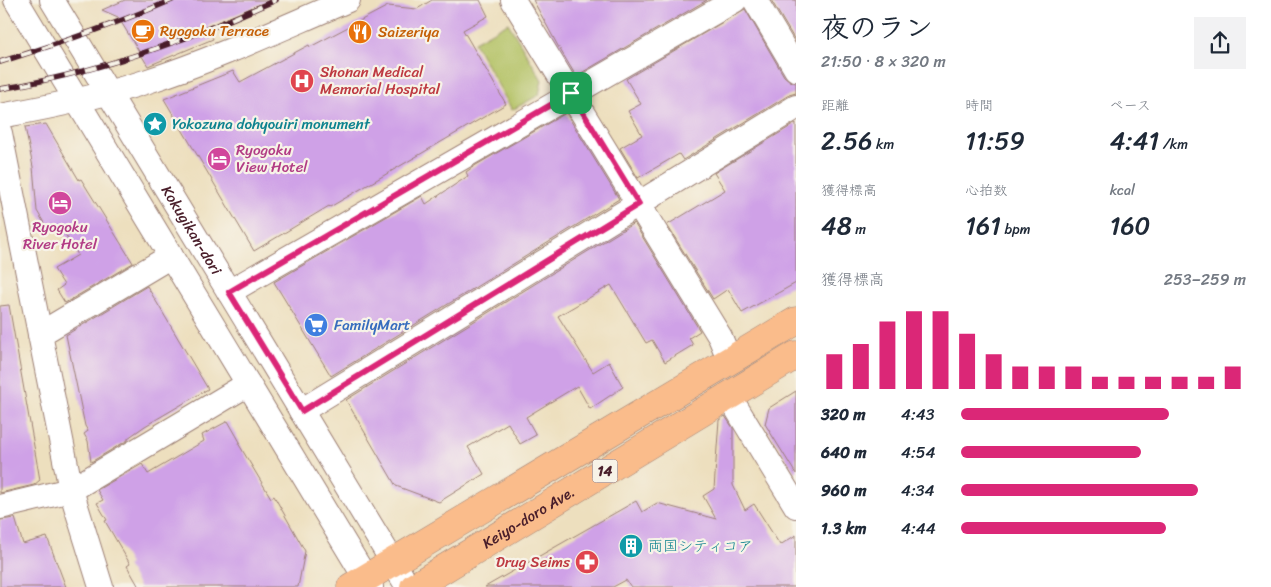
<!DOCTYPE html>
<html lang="ja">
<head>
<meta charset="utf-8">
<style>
  body { margin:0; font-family:Sriracha,"Klee One",sans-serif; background:#f2f2f3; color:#1f2937; height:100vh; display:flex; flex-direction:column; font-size:19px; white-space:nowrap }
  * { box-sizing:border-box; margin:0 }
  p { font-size:16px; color:#747a83 }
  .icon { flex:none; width:28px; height:28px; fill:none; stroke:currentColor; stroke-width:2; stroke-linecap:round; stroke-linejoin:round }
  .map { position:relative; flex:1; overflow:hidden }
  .drawer { display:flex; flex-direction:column; background:#fff; width:475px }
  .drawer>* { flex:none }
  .pin { position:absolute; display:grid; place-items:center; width:42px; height:42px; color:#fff; margin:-21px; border-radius:10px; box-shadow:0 2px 8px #0006 }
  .round { display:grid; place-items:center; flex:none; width:52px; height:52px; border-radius:0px; background:#f2f2f3 }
  .overview { display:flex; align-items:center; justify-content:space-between; height:85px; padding:0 25px }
  h1 { font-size:28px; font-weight:600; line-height:38px }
  .figures { display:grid; grid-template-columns:repeat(3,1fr); gap:8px; height:85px; padding:5px 25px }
  .figures div { display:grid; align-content:center }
  .figures b { font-size:25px; font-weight:600 }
  .figures small { font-size:14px; font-weight:400 }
  .figures p { font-size:14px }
  .chart { height:140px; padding:10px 25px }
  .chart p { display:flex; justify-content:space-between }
  .chart svg { width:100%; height:90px; margin-top:5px; stroke:#db2777; stroke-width:6 }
  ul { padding:0 25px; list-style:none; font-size:16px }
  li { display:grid; grid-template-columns:80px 60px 1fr; align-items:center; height:38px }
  li i { height:12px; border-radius:6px; background:#db2777 }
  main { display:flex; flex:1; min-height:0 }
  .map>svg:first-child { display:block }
  .green { fill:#b2c164; stroke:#7e7048 }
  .building { fill:#cfa1e7 }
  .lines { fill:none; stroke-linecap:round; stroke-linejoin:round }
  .minor-casing { stroke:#9c7f74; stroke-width:26 }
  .highway-casing { stroke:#9c7f74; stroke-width:29 }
  .minor { stroke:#fff; stroke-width:24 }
  .highway { stroke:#fabc8b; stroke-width:28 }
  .rail-casing { stroke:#4a1f2b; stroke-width:5.5 }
  .rail { stroke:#f7f3e8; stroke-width:4; stroke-dasharray:11; stroke-linecap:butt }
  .route-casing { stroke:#fff; stroke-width:10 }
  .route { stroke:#db2777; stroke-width:6 }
  .labels { text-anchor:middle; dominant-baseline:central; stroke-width:4.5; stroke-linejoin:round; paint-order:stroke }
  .shield { fill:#f7f3e8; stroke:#7e5f64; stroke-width:1 }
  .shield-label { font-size:14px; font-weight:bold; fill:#4a1f2b }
  .food-label { font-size:15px; fill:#c56008; stroke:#f7f3e8; text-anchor:start }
  .health-label { font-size:15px; fill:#be3a42; stroke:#f7f3e8; text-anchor:start }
  .culture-label { font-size:15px; fill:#0d838f; stroke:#f7f3e8; text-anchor:start }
  .hotel-label { font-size:15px; fill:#b23c85; stroke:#f7f3e8; text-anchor:start }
  .street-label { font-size:15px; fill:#4a1f2b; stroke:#f7f3e8 }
  .shop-label { font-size:15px; fill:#366cbe; stroke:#f7f3e8; text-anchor:start }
</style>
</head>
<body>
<main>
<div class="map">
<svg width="796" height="587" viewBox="0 0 796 587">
  <rect width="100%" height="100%" fill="#f7f3e8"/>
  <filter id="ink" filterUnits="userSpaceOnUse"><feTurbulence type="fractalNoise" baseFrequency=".02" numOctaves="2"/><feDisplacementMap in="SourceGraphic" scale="10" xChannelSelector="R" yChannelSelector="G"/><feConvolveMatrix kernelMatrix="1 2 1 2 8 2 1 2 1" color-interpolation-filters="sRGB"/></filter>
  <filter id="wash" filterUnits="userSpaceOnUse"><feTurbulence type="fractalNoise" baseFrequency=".0096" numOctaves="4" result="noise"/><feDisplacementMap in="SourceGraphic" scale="20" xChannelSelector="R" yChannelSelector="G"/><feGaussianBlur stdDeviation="1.12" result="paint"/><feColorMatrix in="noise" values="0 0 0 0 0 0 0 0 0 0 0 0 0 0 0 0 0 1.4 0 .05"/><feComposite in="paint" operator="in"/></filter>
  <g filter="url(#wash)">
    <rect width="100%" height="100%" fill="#eddfbe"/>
    <path class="green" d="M508 23 542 80 539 95 512 110 474 42Z"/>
    <g id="blocks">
      <path class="building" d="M125 0H270L208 26 213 39 148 66 118 17 102 10Z
        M432 0H480L488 16 463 30 506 104 330 207 329 206 254 251 164 99 233 71 240 82 309 45 310 47 388 6 417 9Z
        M533 0H707L576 76 558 46Z
        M771 0H796V42Z
        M745 9 784 76 790 81 796 83V93L789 95 683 160 679 154 638 178 620 148 642 135 628 111 641 104 626 79Z
        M566 113 619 199 331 376 274 282 422 196 426 204 468 176 466 172 476 165Z
        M796 123V283L742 313 728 289 713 299 667 225 725 190 714 173Z
        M46 124 79 180 81 179 133 263 65 303 57 290 64 285 54 269 78 255 60 226 50 233 37 211 33 167 25 127Z
        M634 223 700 331 689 338 693 345 665 362 652 340 646 343 611 285 558 316 593 372 609 362 623 387 590 409 577 386 526 417 536 435 520 444 508 423 468 447 484 474 439 502 396 486 346 400Z
        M147 286 208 389 145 426 128 438V440L91 462 88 441 84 434 88 431 85 426 66 335Z
        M9 305 40 480 34 485 0 493V306Z
        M796 391V474L765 424 769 408Z
        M725 416 733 428V485L745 510 754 504 780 545 796 535V587H631L626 580 613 587H485L636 501 642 512 657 503 716 519 703 496 714 489 719 420Z
        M228 421 240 442 238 443 271 498 274 496 305 551 298 587H139L127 566 130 564 105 521 107 520 97 503 103 500 97 490 142 464 148 474 204 441 202 435Z
        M15 518 23 544 47 537 66 587H0V520Z"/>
    </g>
  </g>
  <g filter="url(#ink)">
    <use href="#blocks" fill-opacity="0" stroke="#9c7f74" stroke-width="1"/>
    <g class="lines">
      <g class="minor-casing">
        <g id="minor">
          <path d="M16 0 371 587"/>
          <path id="s1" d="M52 0 408 587"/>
          <path d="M513 0 720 337 730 361"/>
          <path d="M755 0 796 69"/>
          <path d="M0 116C50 107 99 97 148 81 216 59 282 28 348 0"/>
          <path d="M0 133 71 490 101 587"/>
          <path d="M229 292 735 0"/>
          <path d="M40 334 171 256"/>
          <path d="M729 396 796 506"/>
          <path d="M301 411 796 107"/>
          <path d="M0 507 71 490 248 384"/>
        </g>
      </g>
      <g class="highway-casing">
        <g id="highway">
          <path d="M351 587 796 321"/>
          <path id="s2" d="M414 587 796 355"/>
        </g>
      </g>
      <use href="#minor" class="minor"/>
      <use href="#highway" class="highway"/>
      <g class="rail-casing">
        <path id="rail" d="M0 62C58 44 116 24 172 0
          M0 89C60 79 120 62 177 41 210 29 243 14 276 0"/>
      </g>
      <use href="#rail" class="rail"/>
    </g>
  </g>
  <g class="lines" filter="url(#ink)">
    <g class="route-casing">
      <path id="route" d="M571 93 639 204 302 411 229 292Z"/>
    </g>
    <use href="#route" class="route"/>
  </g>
  <defs>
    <g id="cafe-disc" transform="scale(1.25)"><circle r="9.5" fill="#e8710a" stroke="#f7f3e8"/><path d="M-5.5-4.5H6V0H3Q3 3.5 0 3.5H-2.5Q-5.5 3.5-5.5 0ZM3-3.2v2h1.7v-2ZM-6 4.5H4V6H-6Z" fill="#fff"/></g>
    <g id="restaurant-disc" transform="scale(1.25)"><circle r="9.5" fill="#e8710a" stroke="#f7f3e8"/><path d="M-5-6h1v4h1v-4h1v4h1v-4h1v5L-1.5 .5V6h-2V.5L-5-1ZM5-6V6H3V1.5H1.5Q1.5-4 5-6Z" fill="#fff"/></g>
    <g id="hospital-disc" transform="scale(1.25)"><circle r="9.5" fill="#e0444e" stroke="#f7f3e8"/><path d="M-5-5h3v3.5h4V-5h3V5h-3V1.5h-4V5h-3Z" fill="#fff"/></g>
    <g id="sight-disc" transform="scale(1.25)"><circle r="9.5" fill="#0f9aa8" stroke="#f7f3e8"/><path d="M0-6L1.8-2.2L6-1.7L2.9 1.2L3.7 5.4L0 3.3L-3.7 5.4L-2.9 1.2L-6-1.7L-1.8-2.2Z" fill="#fff"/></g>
    <g id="hotel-disc" transform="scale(1.25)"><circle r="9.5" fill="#d1479c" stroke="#f7f3e8"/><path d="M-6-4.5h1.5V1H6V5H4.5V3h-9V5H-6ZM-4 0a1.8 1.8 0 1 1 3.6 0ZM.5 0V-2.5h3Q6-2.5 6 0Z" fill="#fff"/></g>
    <g id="supermarket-disc" transform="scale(1.25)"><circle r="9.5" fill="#3f7fe0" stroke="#f7f3e8"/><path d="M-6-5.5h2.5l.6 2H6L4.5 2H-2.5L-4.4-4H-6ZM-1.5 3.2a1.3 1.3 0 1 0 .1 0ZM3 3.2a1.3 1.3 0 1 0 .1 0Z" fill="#fff"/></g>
    <g id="building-disc" transform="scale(1.25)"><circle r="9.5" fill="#0f9aa8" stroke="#f7f3e8"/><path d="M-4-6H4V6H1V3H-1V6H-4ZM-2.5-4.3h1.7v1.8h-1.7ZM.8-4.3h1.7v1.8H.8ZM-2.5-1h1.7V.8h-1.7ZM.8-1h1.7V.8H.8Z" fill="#fff"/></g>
    <g id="pharmacy-disc" transform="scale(1.25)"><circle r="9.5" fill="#e0444e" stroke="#f7f3e8"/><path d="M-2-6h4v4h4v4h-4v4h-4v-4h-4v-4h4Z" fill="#fff"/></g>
  </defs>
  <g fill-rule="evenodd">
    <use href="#cafe-disc" x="143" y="31"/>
    <use href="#restaurant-disc" x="360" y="32"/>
    <use href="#hospital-disc" x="302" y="81"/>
    <use href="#sight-disc" x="155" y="124"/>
    <use href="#hotel-disc" x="219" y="159"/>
    <use href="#hotel-disc" x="60" y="203"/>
    <use href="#supermarket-disc" x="316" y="325"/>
    <use href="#building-disc" x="631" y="546"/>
    <use href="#pharmacy-disc" x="587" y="562"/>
  </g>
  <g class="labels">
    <rect class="shield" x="592.5" y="459.5" width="25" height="23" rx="4"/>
    <g class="shield-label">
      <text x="605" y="471">14</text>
    </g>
    <g class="food-label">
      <text x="160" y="31">Ryogoku Terrace</text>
      <text x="378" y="32">Saizeriya</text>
    </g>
    <g class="health-label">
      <text x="320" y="72">Shonan Medical<tspan x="320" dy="17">Memorial Hospital</tspan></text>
      <text x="570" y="562" text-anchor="end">Drug Seims</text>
    </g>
    <g class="culture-label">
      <text x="172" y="124">Yokozuna dohyouiri monument</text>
      <text x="648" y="546">両国シティコア</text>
    </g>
    <g class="hotel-label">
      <text x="236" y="150">Ryogoku<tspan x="236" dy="17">View Hotel</tspan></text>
      <text x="60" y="227" text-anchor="middle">Ryogoku<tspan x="60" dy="17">River Hotel</tspan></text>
    </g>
    <g class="street-label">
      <text stroke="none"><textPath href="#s1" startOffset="269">Kokugikan-dori</textPath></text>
      <text stroke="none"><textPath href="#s2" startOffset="134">Keiyo-doro Ave.</textPath></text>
    </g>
    <g class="shop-label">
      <text x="334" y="325">FamilyMart</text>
    </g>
  </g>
</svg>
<div class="pin" style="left:571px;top:93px;background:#1e9e55"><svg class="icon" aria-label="arrive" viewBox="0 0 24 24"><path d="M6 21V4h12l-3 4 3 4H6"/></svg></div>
</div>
<section class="drawer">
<div class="overview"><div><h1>夜のラン</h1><p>21:50 · 8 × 320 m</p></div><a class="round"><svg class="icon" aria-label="share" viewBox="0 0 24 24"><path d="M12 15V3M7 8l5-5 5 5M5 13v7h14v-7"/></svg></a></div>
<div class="figures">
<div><p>距離</p><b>2.56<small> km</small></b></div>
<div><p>時間</p><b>11:59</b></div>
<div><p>ペース</p><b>4:41<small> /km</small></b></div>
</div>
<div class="figures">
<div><p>獲得標高</p><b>48<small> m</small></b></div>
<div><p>心拍数</p><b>161<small> bpm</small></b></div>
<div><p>kcal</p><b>160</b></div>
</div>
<div class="chart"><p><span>獲得標高</span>253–259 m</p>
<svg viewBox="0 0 160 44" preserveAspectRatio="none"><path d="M5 44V27M15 44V22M25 44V11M35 44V6M45 44V6M55 44V17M65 44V27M75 44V33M85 44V33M95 44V33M105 44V38M115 44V38M125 44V38M135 44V38M145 44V38M155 44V33"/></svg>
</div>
<ul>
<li><b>320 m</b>4:43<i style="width:73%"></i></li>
<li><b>640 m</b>4:54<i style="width:63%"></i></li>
<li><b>960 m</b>4:34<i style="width:83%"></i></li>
<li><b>1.3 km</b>4:44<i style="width:72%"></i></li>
</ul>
</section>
</main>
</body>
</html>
